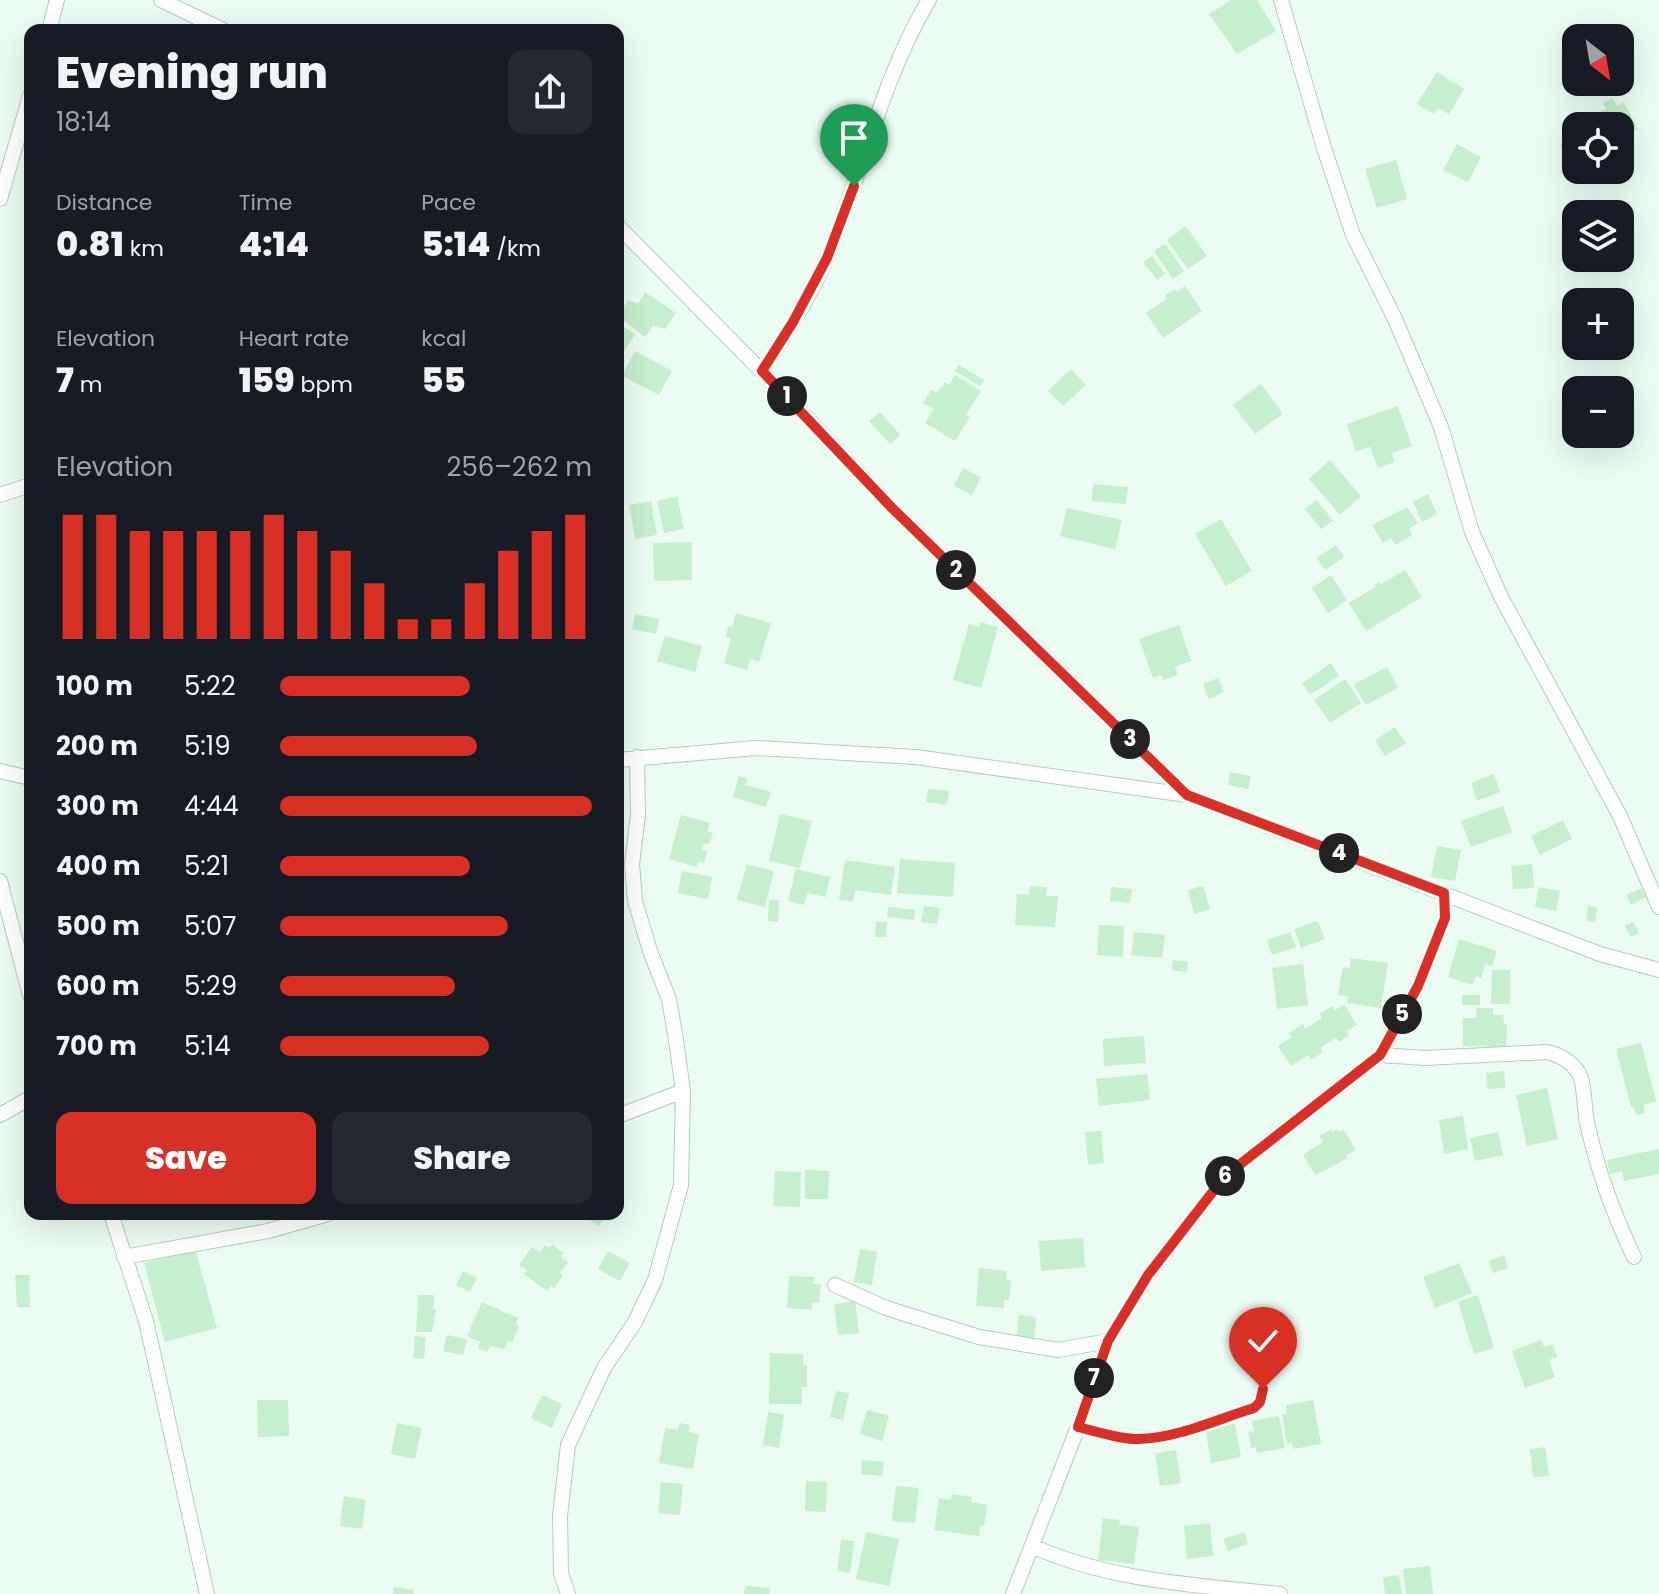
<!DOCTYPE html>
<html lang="en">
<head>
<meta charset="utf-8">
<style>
  body { margin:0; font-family:Poppins,sans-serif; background:#242831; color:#f1f3f6; height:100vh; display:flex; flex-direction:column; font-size:30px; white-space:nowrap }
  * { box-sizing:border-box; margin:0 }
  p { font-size:26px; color:#9ea1a6 }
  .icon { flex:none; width:44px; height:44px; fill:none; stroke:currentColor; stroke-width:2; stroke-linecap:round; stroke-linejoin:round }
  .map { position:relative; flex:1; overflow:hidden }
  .details { position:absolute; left:24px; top:24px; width:600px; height:1196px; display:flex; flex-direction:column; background:#171b24; border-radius:16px; box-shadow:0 8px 32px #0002 }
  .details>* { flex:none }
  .needle { width:52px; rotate:149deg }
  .tools { position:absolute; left:1562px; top:24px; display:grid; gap:16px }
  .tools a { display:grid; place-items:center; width:72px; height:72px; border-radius:16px; background:#171b24; box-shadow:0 8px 32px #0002; font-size:40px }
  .pin { position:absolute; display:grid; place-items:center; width:68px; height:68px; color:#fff; margin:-82px -34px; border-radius:50% 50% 50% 0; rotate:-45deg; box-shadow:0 0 8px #0007 }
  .pin .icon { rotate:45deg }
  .km { position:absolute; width:40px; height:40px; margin:-20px; border-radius:50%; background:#222; color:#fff; font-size:22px; line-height:40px; text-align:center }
  .round { display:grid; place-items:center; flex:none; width:84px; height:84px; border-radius:16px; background:#242831 }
  .overview { display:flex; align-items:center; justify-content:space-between; height:136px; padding:0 32px }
  h1 { font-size:44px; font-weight:800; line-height:60px }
  .figures { display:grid; grid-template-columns:repeat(3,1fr); gap:12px; height:136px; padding:8px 32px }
  .figures div { display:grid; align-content:center }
  .figures b { font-size:34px; font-weight:800 }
  .figures small { font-size:22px; font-weight:400 }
  .figures p { font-size:22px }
  .chart { height:224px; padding:16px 32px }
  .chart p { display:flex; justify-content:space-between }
  .chart svg { width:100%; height:144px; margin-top:8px; stroke:#d93025; stroke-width:6 }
  .button { display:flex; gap:16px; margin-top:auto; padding:16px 32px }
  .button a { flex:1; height:92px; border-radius:16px; background:#d93025; color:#fff; font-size:32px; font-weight:800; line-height:92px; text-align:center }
  .button a+a { background:#242831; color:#f1f3f6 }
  ul { padding:0 32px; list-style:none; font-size:26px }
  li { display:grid; grid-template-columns:128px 96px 1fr; align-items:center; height:60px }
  li i { height:20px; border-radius:10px; background:#d93025 }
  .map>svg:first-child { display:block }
  .building { fill:#c4f0cd }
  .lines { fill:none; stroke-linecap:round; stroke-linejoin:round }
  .street-casing { stroke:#b0ceb8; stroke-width:16 }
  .street { stroke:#fff; stroke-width:14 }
  .route-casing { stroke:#fff; stroke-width:16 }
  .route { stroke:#d93025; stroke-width:10 }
</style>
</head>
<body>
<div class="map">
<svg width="1659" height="1594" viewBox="0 0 1659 1594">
  <rect width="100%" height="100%" fill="#ebfcf2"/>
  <path class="building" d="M1231 0H1257L1276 31 1237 54 1209 14Z
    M1437 72 1464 89 1449 114 1438 108 1434 114 1417 104Z
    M1612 98 1617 106 1624 102 1638 129 1622 138 1624 142 1620 144V126H1576V157L1574 153 1567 157 1560 144 1567 141 1562 131 1606 109 1603 103Z
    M1457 144 1481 157 1468 182 1443 170Z
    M1396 160 1407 199 1377 208 1365 169Z
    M1186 226 1207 256 1188 269 1167 240Z
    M1165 244 1184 271 1173 279 1154 251Z
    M1152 256 1165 274 1157 280 1143 262Z
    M1185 286 1202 311 1163 338 1146 313 1167 299 1165 296 1175 289 1176 292Z
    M645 292 676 313 665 329 653 326 645 337 618 316 628 300 638 304Z
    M618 324 635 334 618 361Z
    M635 351 672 371 659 395 622 376Z
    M959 365 984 380 980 386 955 371Z
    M1071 369 1086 385 1063 406 1048 391Z
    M955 375 981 391 966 414 970 417 955 441 925 423 934 409 923 403 931 390 937 393 945 382 949 385Z
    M1261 384 1283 414 1255 434 1233 405Z
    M1398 406 1412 446 1392 453 1395 462 1378 468 1370 447 1356 452 1347 424Z
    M880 412 900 435 890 444 869 421Z
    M1330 460 1361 496 1340 515 1309 479Z
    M963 468 981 477 972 495 954 486Z
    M1093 484 1128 487 1126 504 1092 501Z
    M1428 494 1437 514 1422 522 1413 502Z
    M677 496 684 529 664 533 657 501Z
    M1317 500 1333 521 1321 529 1305 509Z
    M651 501 657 535 635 539 629 505Z
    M1407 507 1418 523 1409 529 1412 535 1395 545 1391 538 1383 543 1372 525Z
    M1067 508 1122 520 1115 549 1060 536Z
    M1221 519 1252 571 1226 586 1195 534Z
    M692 542V580L654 581 653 543Z
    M1336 545 1344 557 1325 570 1317 558Z
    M1405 570 1422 597 1366 631 1349 603 1375 587 1374 585 1379 582 1380 585Z
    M1331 575 1347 600 1328 613 1312 588Z
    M736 613 771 623 759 662 750 659 747 670 724 663 731 638 726 637 728 627 732 628Z
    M635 614 659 619 656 634 632 629Z
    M980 622 998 627 981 688 953 680 969 624 979 627Z
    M1179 625 1191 661 1175 667 1178 675 1163 680 1162 675 1153 678 1139 639Z
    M665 636 702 646 695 672 657 661Z
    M1331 663 1339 676 1310 695 1302 683Z
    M1387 667 1398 688 1366 705 1354 684Z
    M1218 678 1224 692 1209 699 1203 684Z
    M1345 679 1361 703 1330 723 1314 700Z
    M1395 727 1406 743 1385 756 1375 740Z
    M1230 772 1251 776 1248 789 1228 785Z
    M1494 774 1500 792 1477 801 1471 783Z
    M739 776 747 778 745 785 771 792 766 807 733 797Z
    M928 789 949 791 947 805 926 802Z
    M1503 806 1512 832 1471 847 1461 821Z
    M780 814 812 821 800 868 769 861Z
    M681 815 710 823 707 831 713 833 709 844 704 843 702 850 707 851 704 863 698 861 697 867 669 859Z
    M1563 820 1572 839 1540 855 1531 836Z
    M1437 846 1461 850 1455 881 1431 877Z
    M900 859 955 863 953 897 897 893Z
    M845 860 895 867 891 895 855 890 853 901 839 900Z
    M747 864 774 871 765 907 737 900Z
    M1532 864 1534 888 1513 889 1511 866Z
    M796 869 830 877 826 897 807 893 804 905 788 901Z
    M682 871 712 877 708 899 678 893Z
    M1030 886 1047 887 1046 896H1058L1055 927 1015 925 1017 894 1029 895Z
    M1203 886 1210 909 1194 914 1188 890Z
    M1111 887 1132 889 1130 903 1110 901Z
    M1539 887 1560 891 1556 911 1535 907Z
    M1641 888 1646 897 1631 905 1626 895Z
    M769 900H779L778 922 768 921Z
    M924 906 940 908 937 924 921 922Z
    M1588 906 1597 907 1595 922 1586 921Z
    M888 907 915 910 914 920 887 917Z
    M1318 921 1325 939 1301 948 1294 929Z
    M876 922H887L886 937H875Z
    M1633 922 1639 933 1631 937 1625 926Z
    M1099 925 1124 926 1123 957 1097 955Z
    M1134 932 1165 935 1162 958 1131 955Z
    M1290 932 1296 947 1272 955 1267 940Z
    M1459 939 1497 951 1492 966 1485 964 1481 978 1476 976 1473 985 1448 977Z
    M1351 958 1388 963 1381 1008 1347 1003 1348 996 1338 995 1343 967 1350 968Z
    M1173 960 1188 962 1187 972 1172 970Z
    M1303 964 1308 1005 1277 1009 1272 968Z
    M1492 970H1510V1004H1491Z
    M1462 995H1480V1005H1462Z
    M1344 1004 1357 1025 1347 1031 1349 1036 1339 1042 1336 1038 1321 1047 1323 1052 1311 1060 1308 1055 1291 1066 1278 1046 1292 1037 1289 1033 1303 1024 1305 1029 1322 1018 1320 1014 1332 1006 1335 1010Z
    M1477 1008H1493V1015H1503L1504 1024H1507L1506 1047 1463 1046V1018H1476Z
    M1144 1036 1146 1063 1104 1066 1103 1039Z
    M1641 1043 1656 1101 1643 1105 1645 1113 1636 1115 1634 1107H1631L1616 1049Z
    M1504 1071 1505 1088 1487 1089 1486 1073Z
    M1147 1074 1150 1100 1099 1106 1096 1079Z
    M1547 1088 1558 1139 1527 1146 1516 1095Z
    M1463 1116 1468 1149 1444 1154 1439 1120Z
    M1331 1129 1332 1132 1337 1129 1339 1132 1343 1129 1356 1150 1346 1155 1348 1158 1315 1175 1303 1155 1323 1142 1319 1136Z
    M1101 1131 1104 1163 1088 1165 1085 1132Z
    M1498 1132 1503 1155 1475 1161 1470 1138Z
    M1659 1149V1174L1624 1181 1622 1171 1610 1174 1607 1160Z
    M805 1170 829 1171 828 1199H805Z
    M775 1171 801 1172 800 1207 773 1206Z
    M579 1214H607L599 1226Z
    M1083 1238 1085 1267 1041 1271 1039 1241Z
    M545 1245 549 1248 552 1245 564 1253 561 1257 568 1262 560 1273 563 1276 554 1288 551 1286 547 1291 524 1274 527 1270 519 1265 532 1247 540 1252Z
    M195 1249 217 1328 165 1342 144 1263Z
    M860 1249 877 1252 872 1285 854 1282Z
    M608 1251 630 1263 620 1281 598 1269Z
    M1504 1255 1508 1268 1493 1273 1489 1261Z
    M1459 1263 1472 1293 1435 1308 1423 1277Z
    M979 1268 1007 1271 1006 1280 1011 1281 1009 1300H1004V1308L976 1306Z
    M463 1271 477 1278 470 1292 456 1285Z
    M15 1275H29L30 1307H17Z
    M789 1276 814 1277 813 1284H821L819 1303H812V1310L787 1308Z
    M418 1295H434L433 1309H436L432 1332H416Z
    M1478 1295 1494 1348 1474 1354 1458 1302Z
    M855 1301 859 1333 838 1335 834 1304Z
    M482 1302 518 1318 516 1325 519 1326 512 1342 508 1341 504 1349 490 1346 487 1352 478 1348 480 1342 467 1336Z
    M1019 1315 1036 1317 1034 1339 1017 1337Z
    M1277 1318 1284 1350 1265 1354 1258 1323Z
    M447 1335 467 1339 463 1355 443 1351Z
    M415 1336 426 1337 424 1359 413 1358Z
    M1541 1340 1544 1347 1553 1344 1557 1357 1549 1360 1555 1377 1525 1388 1512 1351Z
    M770 1353 803 1354V1365H807V1387H802V1404H769Z
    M836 1391 849 1393 843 1420 830 1417Z
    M542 1395 562 1404 552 1428 531 1418Z
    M257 1400H288L289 1436 258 1437Z
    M1313 1400 1321 1444 1293 1449 1292 1443 1287 1444 1282 1415 1287 1414 1286 1405Z
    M867 1410 889 1416 882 1441 860 1434Z
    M768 1412 784 1415 779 1448 763 1445Z
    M1279 1416 1285 1448 1257 1453 1256 1447 1251 1448 1248 1432 1254 1431 1252 1421Z
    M1234 1421 1241 1457 1211 1463 1205 1426Z
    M397 1423 422 1428 415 1459 391 1454Z
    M679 1423 690 1425 689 1432 699 1434 693 1469 659 1463 665 1428 678 1430Z
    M1545 1447 1549 1476 1533 1477 1530 1449Z
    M1176 1450 1181 1483 1160 1486 1155 1453Z
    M862 1460 884 1462 882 1476 861 1474Z
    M806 1481 827 1482 826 1512 805 1511Z
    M661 1482 683 1484 680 1515 658 1513Z
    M896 1486 919 1488 915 1523 892 1521Z
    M952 1494 972 1497 971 1502 987 1505 984 1526 980 1525 979 1536 934 1530 939 1498 951 1500Z
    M344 1496 366 1500 362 1529 340 1526Z
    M1103 1518 1120 1520 1119 1525 1139 1527 1134 1564 1098 1560Z
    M1210 1523 1213 1556 1187 1559 1184 1526Z
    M866 1532 899 1539 889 1586 856 1579Z
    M1244 1532 1248 1544 1228 1551 1223 1539Z
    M841 1540 854 1541 850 1573 837 1571Z
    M1430 1566 1433 1594H1406L1403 1569Z
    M1399 1575 1402 1594H1385L1383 1577Z
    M745 1586 770 1588 769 1594H744Z
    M394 1587 414 1590 413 1594H393Z"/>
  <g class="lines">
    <g class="street-casing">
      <path id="street" d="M161 0 223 30
        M1281 0 1324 148 1353 235 1395 319 1441 427 1472 532 1501 597 1620 816 1659 907
        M49 30 57 0
        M0 199 30 96
        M618 226 791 401 892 508 1187 795
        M762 371C786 334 811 296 828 255 862 172 883 76 929 0
        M0 495 30 485
        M618 760 756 748 916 757 1187 795 1600 954 1659 970
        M0 771 30 778
        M0 881 30 995
        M1380 1055 1425 1058 1548 1052C1562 1056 1575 1063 1581 1078 1585 1091 1584 1108 1587 1122 1597 1169 1613 1213 1634 1257
        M0 1115 30 1098
        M618 1116 683 1091
        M111 1214 146 1321 207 1594
        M124 1257 268 1231 328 1214
        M835 1285 886 1308 979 1337 1058 1350 1108 1341
        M1078 1427C1098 1432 1119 1439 1139 1439 1178 1438 1218 1419 1254 1408L1260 1402 1263 1389
        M1032 1546C1110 1581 1196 1585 1280 1594
        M568 1594 561 1573 560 1516 568 1445 604 1368 635 1322 655 1280 681 1185 683 1091 676 1040 669 999 651 954 635 901 632 864 638 815 637 757
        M1013 1594 1078 1427 1108 1341 1148 1275 1225 1176 1380 1055 1418 986 1445 918 1444 893"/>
    </g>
    <use href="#street" class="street"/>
  </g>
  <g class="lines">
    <g class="route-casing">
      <path id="route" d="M854 186 827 258 793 322 762 371 892 508 1187 795 1444 893 1445 918 1418 986 1380 1055 1225 1176 1148 1275 1108 1341 1078 1427C1098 1432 1119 1439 1139 1439 1178 1438 1218 1419 1254 1408L1260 1402 1263 1389"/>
    </g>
    <use href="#route" class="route"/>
  </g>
</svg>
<div class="tools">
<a><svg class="needle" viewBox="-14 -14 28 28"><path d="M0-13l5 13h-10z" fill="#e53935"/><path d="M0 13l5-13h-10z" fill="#9ea1a6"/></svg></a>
<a><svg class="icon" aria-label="locate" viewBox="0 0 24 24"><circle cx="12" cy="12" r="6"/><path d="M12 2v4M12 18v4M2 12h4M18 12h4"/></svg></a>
<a><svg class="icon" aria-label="layers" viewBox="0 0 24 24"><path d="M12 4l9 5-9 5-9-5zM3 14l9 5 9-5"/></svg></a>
<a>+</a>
<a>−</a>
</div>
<div class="pin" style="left:854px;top:186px;background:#1e9e55"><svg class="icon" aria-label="arrive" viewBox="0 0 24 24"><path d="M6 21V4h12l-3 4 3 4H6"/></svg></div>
<div class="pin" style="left:1263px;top:1389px;background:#d93025"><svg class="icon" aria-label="check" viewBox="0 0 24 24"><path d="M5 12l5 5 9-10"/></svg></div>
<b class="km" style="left:787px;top:396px">1</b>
<b class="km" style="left:956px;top:570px">2</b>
<b class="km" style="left:1130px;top:739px">3</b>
<b class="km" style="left:1339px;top:853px">4</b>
<b class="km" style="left:1402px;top:1014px">5</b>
<b class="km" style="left:1225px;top:1176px">6</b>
<b class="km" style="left:1094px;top:1378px">7</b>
<section class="details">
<div class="overview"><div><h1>Evening run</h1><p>18:14</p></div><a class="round"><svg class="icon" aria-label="share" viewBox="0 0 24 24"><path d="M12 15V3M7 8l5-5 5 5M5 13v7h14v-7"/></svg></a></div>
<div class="figures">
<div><p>Distance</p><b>0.81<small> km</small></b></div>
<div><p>Time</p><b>4:14</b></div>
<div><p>Pace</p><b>5:14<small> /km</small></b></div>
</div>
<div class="figures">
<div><p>Elevation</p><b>7<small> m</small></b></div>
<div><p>Heart rate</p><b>159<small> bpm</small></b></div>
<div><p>kcal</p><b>55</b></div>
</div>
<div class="chart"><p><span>Elevation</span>256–262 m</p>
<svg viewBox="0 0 160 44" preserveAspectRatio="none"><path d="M5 44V6M15 44V6M25 44V11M35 44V11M45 44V11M55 44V11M65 44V6M75 44V11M85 44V17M95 44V27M105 44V38M115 44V38M125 44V27M135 44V17M145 44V11M155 44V6"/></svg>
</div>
<ul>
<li><b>100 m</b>5:22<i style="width:61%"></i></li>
<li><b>200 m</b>5:19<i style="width:63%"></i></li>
<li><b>300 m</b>4:44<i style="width:100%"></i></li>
<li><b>400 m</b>5:21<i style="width:61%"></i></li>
<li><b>500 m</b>5:07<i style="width:73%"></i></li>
<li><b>600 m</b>5:29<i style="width:56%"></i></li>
<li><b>700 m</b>5:14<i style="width:67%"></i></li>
</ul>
<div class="button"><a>Save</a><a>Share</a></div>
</section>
</div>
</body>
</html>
